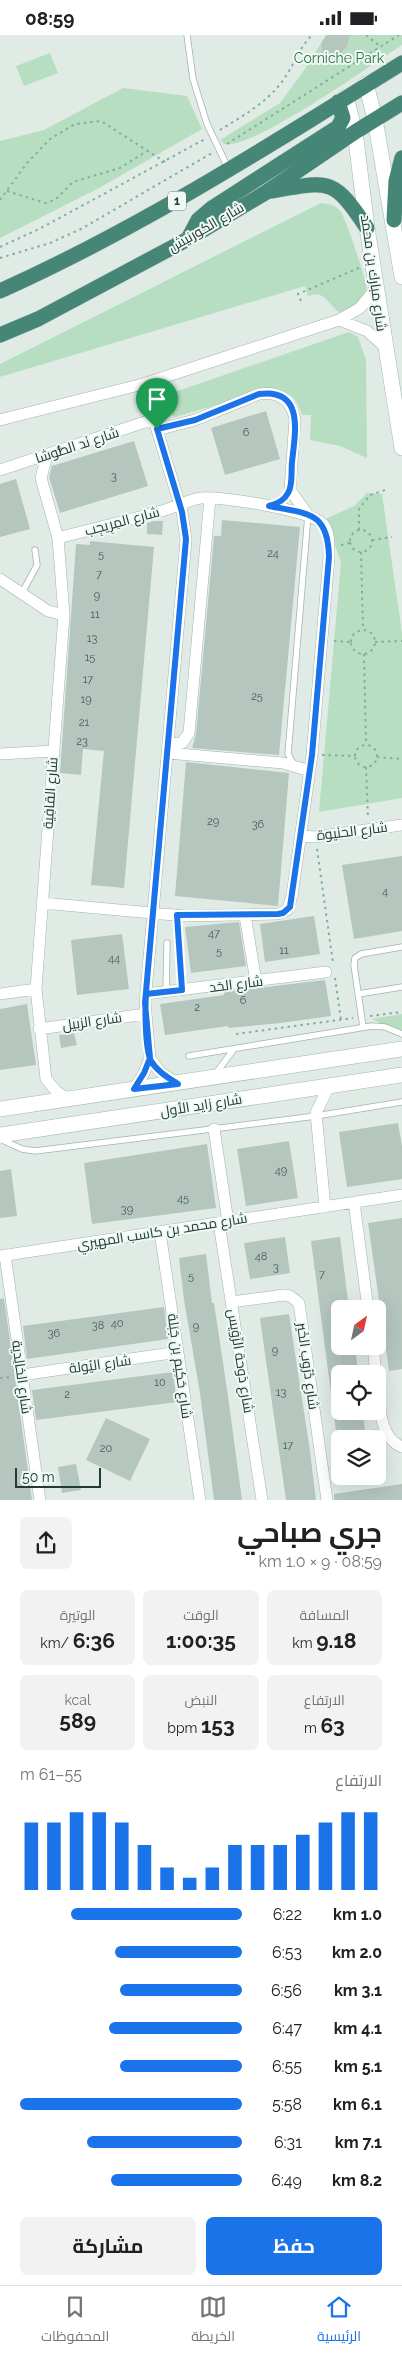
<!DOCTYPE html>
<html lang="ar">
<head>
<meta charset="utf-8">
<style>
  body { margin:0; font-family:Raleway,Cairo,sans-serif; background:#f2f2f2; color:#202124; direction:rtl; height:100vh; display:flex; flex-direction:column; font-size:19px; white-space:nowrap }
  * { box-sizing:border-box; margin:0 }
  p { font-size:16px; color:#757577 }
  .icon { flex:none; width:28px; height:28px; fill:none; stroke:currentColor; stroke-width:2; stroke-linecap:round; stroke-linejoin:round }
  .map { position:relative; height:1465px; overflow:hidden; direction:ltr }
  .details { display:flex; flex-direction:column; background:#fff; flex:1 }
  .details>* { flex:none }
  .needle { width:32px; rotate:33deg }
  .controls { position:absolute; left:331px; top:1265px; display:grid; gap:10px }
  .controls a { display:grid; place-items:center; width:55px; height:55px; border-radius:8px; background:#fff; box-shadow:0 5px 20px #0002; font-size:25px }
  .scale { position:absolute; left:15px; bottom:12px; width:86px; box-sizing:border-box; padding-left:5px; border:2px solid #203c34; border-top:0; font-size:14px; line-height:18px; white-space:nowrap; color:#203c34; -webkit-text-stroke:4px #f0f8f4; paint-order:stroke }
  .pin { position:absolute; display:grid; place-items:center; width:42px; height:42px; color:#fff; margin:-51px -21px; border-radius:50% 50% 50% 0; rotate:-45deg; box-shadow:0 0 5px #0007 }
  .pin .icon { rotate:45deg }
  .round { display:grid; place-items:center; flex:none; width:52px; height:52px; border-radius:8px; background:#f2f2f2 }
  .head { display:flex; align-items:center; justify-content:space-between; height:85px; padding:0 20px }
  h1 { font-size:28px; font-weight:700; line-height:38px }
  .figures { display:grid; grid-template-columns:repeat(3,1fr); gap:8px; height:85px; padding:5px 20px }
  .figures div { display:grid; align-content:center; border-radius:8px; background:#f2f2f2; text-align:center }
  .figures b { font-size:21px; font-weight:700 }
  .figures small { font-size:14px; font-weight:400 }
  .figures p { font-size:14px }
  .chart { height:140px; padding:10px 20px }
  .chart p { display:flex; justify-content:space-between }
  .chart svg { width:100%; height:90px; margin-top:5px; stroke:#1a73e8; stroke-width:6 }
  .button { display:flex; gap:10px; margin-top:auto; padding:10px 20px }
  .button a { flex:1; height:58px; border-radius:8px; background:#1a73e8; color:#fff; font-size:20px; font-weight:700; line-height:58px; text-align:center }
  .button a+a { background:#f2f2f2; color:#202124 }
  ul { padding:0 20px; list-style:none; font-size:16px }
  li { display:grid; grid-template-columns:80px 60px 1fr; align-items:center; height:38px }
  li i { height:12px; border-radius:6px; background:#1a73e8 }
  .status { display:flex; justify-content:space-between; align-items:center; height:35px; padding:0 25px; background:#fff; direction:ltr }
  .status svg { height:14px; fill:currentColor }
  .tab-bar { display:flex; justify-content:space-around; align-items:center; height:70px; border-top:1px solid #e0e0e0; background:#fff; font-size:14px; color:#757577 }
  .tab-bar a { display:grid; justify-items:center; gap:2px }
  .tab-bar .selected { color:#1a73e8 }
  .map>svg:first-child { display:block }
  .green { fill:#b7dec1 }
  .building { fill:#b5c6bf }
  .lines { fill:none; stroke-linecap:round; stroke-linejoin:round }
  .service-casing { stroke:#a3b3ad; stroke-width:7 }
  .minor-casing { stroke:#a3b3ad; stroke-width:12 }
  .secondary-casing { stroke:#9eb8ae; stroke-width:16 }
  .trunk-casing { stroke:#c1c8c6; stroke-width:16 }
  .path { stroke:#7eb0a0; stroke-width:2; stroke-dasharray:2.5 4; stroke-linecap:butt }
  .service { stroke:#fff; stroke-width:5.5 }
  .minor { stroke:#fff; stroke-width:11 }
  .secondary { stroke:#fff; stroke-width:15 }
  .trunk { stroke:#468677; stroke-width:15 }
  .route-casing { stroke:#fff; stroke-width:10 }
  .route { stroke:#1a73e8; stroke-width:6 }
  .labels { text-anchor:middle; dominant-baseline:central; stroke-width:4; stroke-linejoin:round; paint-order:stroke }
  .number-label { font-size:11px; fill:#455e57 }
  .shield { fill:#f0f8f4; stroke:#5e746e; stroke-width:1 }
  .shield-label { font-size:12px; font-weight:bold; fill:#203c34 }
  .park-label { font-size:14px; fill:#287545; stroke:#f0f8f4 }
  .street-label { font-size:14px; fill:#203c34; stroke:#f0f8f4 }
</style>
</head>
<body>
<div class="status"><b>08:59</b><svg viewBox="0 0 49 12"><path d="M0 12V9h3v3zM5 12V6h3v6zM10 12V3h3v9zM15 12V0h3v12zM26 1h20v11H26zM47 4h2v5h-2z"/></svg></div>
<div class="map">
<svg width="402" height="1465" viewBox="0 0 402 1465">
  <rect width="100%" height="100%" fill="#e0ebe6"/>
  <path class="green" d="M326 0H402V10C372 29 253 115 224 109L220 105 280 68 305 34Z
    M50 18 58 38 24 51 16 31Z
    M123 53 187 61 202 94 99 153 0 203V106L44 95Z
    M321 168C329 169 336 170 341 177 346 185 369 251 367 258 364 267 352 274 343 277 335 279 329 263 320 260 317 259 312 260 308 261L305 251 0 342V329Z
    M349 297 358 302 366 325 367 423 340 411 310 405 311 380H302C296 361 288 355 268 355L175 382C165 376 159 370 166 360Z
    M367 458 382 459 402 598V763L319 777 341 528 326 484 354 471Z
    M402 979V999L372 984Z"/>
  <path class="building" d="M327 0H350L346 13 339 19 327 21 323 19 321 8Z
    M266 376 280 424 225 440 211 393Z
    M134 406 148 451 60 478 49 442 52 431Z
    M16 444 30 494 0 502V449Z
    M222 485 300 492 279 720 192 713 196 699 214 501H221Z
    M154 486H163L162 500 147 499V488Z
    M90 506 154 512 124 853 91 850 104 716 83 714 81 740 60 738 76 509 90 510Z
    M186 727 289 738 278 871 175 861Z
    M402 821V896L354 904 342 830Z
    M314 881 320 919 265 927 260 889Z
    M239 887 246 931 191 938 185 892Z
    M122 899 129 954 77 960 71 905Z
    M325 945 331 981 281 988 229 993 228 991 165 1000 160 969 224 960V957Z
    M27 969 36 1030 0 1035V974Z
    M74 998 77 1010 61 1013 59 1000Z
    M398 1088 402 1111V1144L347 1152 339 1097Z
    M289 1106 298 1163 246 1171 237 1114Z
    M207 1109 216 1173 92 1189 84 1128Z
    M11 1134 17 1181 0 1183V1136Z
    M402 1183V1334L389 1336 368 1188Z
    M285 1202 290 1238 250 1244 244 1208Z
    M340 1202 349 1274H340V1311H355L358 1336 340 1338V1376H363L365 1396 377 1394 379 1404H337L311 1206Z
    M206 1219 212 1268H214L228 1361 242 1465H214L200 1358 184 1265 179 1223Z
    M4 1263 15 1342 32 1465H0V1264Z
    M164 1272 168 1304 27 1324 23 1291Z
    M289 1279 310 1416 316 1465H286L266 1326 260 1283Z
    M173 1337 177 1367 36 1385 32 1355Z
    M106 1383 150 1404 130 1446 86 1425Z
    M76 1429 81 1455 62 1458 58 1432Z
    M402 1449V1465H334V1459Z"/>
  <g class="lines">
    <g class="service-casing">
      <path id="service" d="M187 0 193 44 207 89 228 133
        M22 558 37 530 35 515
        M294 730 288 719 308 480
        M177 880 182 955
        M166 957 167 908
        M358 959 402 952
        M363 992 354 930 355 923 361 919 402 912
        M189 1021 372 991 385 992 402 999
        M216 1038 234 1014
        M0 1104 22 1114 35 1116 316 1081 402 1067"/>
    </g>
    <g class="minor-casing">
      <path id="minor" d="M339 285 367 296 385 312
        M0 385 143 349 339 285 360 273 376 253
        M157 395 195 385 259 359C278 356 291 364 295 384L290 455 308 480
        M47 420 41 443 58 503 64 580 36 954 46 1044 56 1056 68 1064
        M0 435 154 384
        M0 544 48 576 64 580
        M168 709 182 708 189 698 210 463
        M167 718 283 728 310 736
        M0 719 54 716
        M301 801 315 802 402 790
        M42 868 185 881 278 879 287 875 292 861 312 720 329 522C329 511 330 498 323 489 311 475 220 461 201 463 188 465 177 471 165 475 130 485 93 494 58 503
        M245 880 256 947
        M0 959 36 954
        M146 959 326 937
        M39 994 145 979
        M150 1023 160 1037 178 1049
        M134 1054 144 1038 150 1023 145 968 186 505 182 477 143 349
        M214 1094 228 1187
        M354 1167 368 1274
        M325 1172 316 1078 329 1051
        M219 1188 262 1465
        M160 1197 200 1465
        M5 1220 40 1465
        M0 1221 402 1160
        M231 1267 284 1260 290 1261 299 1268 327 1465
        M373 1311 376 1339
        M22 1340 178 1317
        M378 1347C380 1369 378 1402 402 1412"/>
    </g>
    <g class="secondary-casing">
      <path id="secondary" d="M366 49 375 84 402 242
        M346 62 355 97 367 193 402 413
        M0 1074 402 1014
        M0 1100 402 1040"/>
    </g>
    <g class="trunk-casing">
      <path id="trunk" d="M271 156C330 146 333 142 367 193
        M394 185 396 146 402 123
        M188 204 198 185 212 173 338 92 343 83 338 67
        M0 256C109 207 210 147 312 84 342 65 372 47 402 28
        M0 300 38 284 188 204 265 158 355 97 402 68"/>
    </g>
    <path class="path" d="M366 0 381 12
      M220 95C241 82 266 68 281 48 293 33 298 14 312 0
      M227 109 399 0
      M7 156 45 168 55 165 73 147 120 133 147 116
      M0 165 27 128 50 104 75 89 101 86 165 127
      M0 212 41 193 205 104
      M0 223 50 208 81 194 212 118
      M301 266 298 259 361 232
      M350 506a11 11 0 1 1 22 0a11 11 0 1 1-22 0Z
      M359 495V474L370 460 385 455
      M372 505 392 502
      M341 510 350 508
      M361 517 363 595
      M351 607a12 12 0 1 1 24 0a12 12 0 1 1-24 0Z
      M334 606 351 607
      M375 607 402 606
      M364 619 366 710
      M355 721a11 11 0 1 1 22 0a11 11 0 1 1-22 0Z
      M322 720 355 721
      M377 722 402 724
      M366 732 368 784
      M317 814 333 928
      M335 943 341 985
      M370 981 402 977
      M236 999 353 983
      M0 1343 12 1342"/>
    <use href="#service" class="service"/>
    <use href="#minor" class="minor"/>
    <use href="#secondary" class="secondary"/>
    <use href="#trunk" class="trunk"/>
  </g>
  <g class="lines">
    <g class="route-casing">
      <path id="route" d="M157 394 182 477 186 504 145 968 150 1023 144 1038 134 1054 178 1049C167 1042 157 1036 151 1026 145 1014 145 973 146 959L182 955 177 880 278 879 283 878 290 872 312 720 329 522C328 476 308 479 269 471 277 469 284 466 288 458 293 451 291 436 292 427 295 398 305 353 259 359L195 385 157 394"/>
    </g>
    <use href="#route" class="route"/>
  </g>
  <g class="labels">
    <g class="number-label">
      <text x="246" y="397">6</text>
      <text x="114" y="441">3</text>
      <text x="273" y="518">24</text>
      <text x="101" y="519">5</text>
      <text x="99" y="539">7</text>
      <text x="97" y="560">9</text>
      <text x="95" y="579">11</text>
      <text x="92" y="603">13</text>
      <text x="90" y="622">15</text>
      <text x="88" y="644">17</text>
      <text x="257" y="661">25</text>
      <text x="86" y="664">19</text>
      <text x="84" y="687">21</text>
      <text x="82" y="706">23</text>
      <text x="213" y="786">29</text>
      <text x="258" y="789">36</text>
      <text x="385" y="856">4</text>
      <text x="214" y="898">47</text>
      <text x="284" y="915">11</text>
      <text x="219" y="916">5</text>
      <text x="114" y="923">44</text>
      <text x="243" y="965">6</text>
      <text x="197" y="972">2</text>
      <text x="281" y="1135">49</text>
      <text x="183" y="1163">45</text>
      <text x="127" y="1174">39</text>
      <text x="261" y="1221">48</text>
      <text x="276" y="1232">3</text>
      <text x="322" y="1239">7</text>
      <text x="191" y="1241">5</text>
      <text x="117" y="1288">40</text>
      <text x="98" y="1290">38</text>
      <text x="196" y="1291">9</text>
      <text x="54" y="1298">36</text>
      <text x="275" y="1315">9</text>
      <text x="160" y="1347">10</text>
      <text x="281" y="1357">13</text>
      <text x="67" y="1359">2</text>
      <text x="288" y="1410">17</text>
      <text x="106" y="1413">20</text>
    </g>
    <rect class="shield" x="168" y="156.5" width="18" height="19" rx="4"/>
    <g class="shield-label">
      <text x="177" y="166">1</text>
    </g>
    <g class="park-label">
      <text x="339" y="23">Corniche Park</text>
    </g>
    <g class="street-label">
      <text transform="translate(206 192) rotate(-30)">شارع الكورنيش</text>
      <text transform="translate(374 238) rotate(82)">شارع مبارك بن محمد</text>
      <text transform="translate(77 410) rotate(-18)">شارع نَد الطُّوشا</text>
      <text transform="translate(122 486) rotate(-15)">شارع المِرِيجِب</text>
      <text transform="translate(50 758) rotate(-86)">شارع القافِية</text>
      <text transform="translate(352 796) rotate(-7)">شارع الحنَيوة</text>
      <text transform="translate(236 949) rotate(-7)">شارع الحَد</text>
      <text transform="translate(92 986) rotate(-8)">شارع الزبيل</text>
      <text transform="translate(201 1070) rotate(-9)">شارع زايد الأول</text>
      <text transform="translate(162 1196) rotate(-9)">شارع محمد بن كاسب المهيري</text>
      <text transform="translate(241 1326) rotate(81)">شارع دَوحة الرِّوَيس</text>
      <text transform="translate(100 1329) rotate(-8)">شارع اليُولة</text>
      <text transform="translate(180 1331) rotate(82)">شارع حَكِيم بن جَبَلة</text>
      <text transform="translate(308 1331) rotate(82)">شارع دُرُوب الخَير</text>
      <text transform="translate(22 1342) rotate(82)">شارع الخالِدية</text>
    </g>
  </g>
</svg>
<div class="controls">
<a><svg class="needle" viewBox="-14 -14 28 28"><path d="M0-13l5 13h-10z" fill="#e53935"/><path d="M0 13l5-13h-10z" fill="#757577"/></svg></a>
<a><svg class="icon" aria-label="locate" viewBox="0 0 24 24"><circle cx="12" cy="12" r="6"/><path d="M12 2v4M12 18v4M2 12h4M18 12h4"/></svg></a>
<a><svg class="icon" aria-label="layers" viewBox="0 0 24 24"><path d="M12 4l9 5-9 5-9-5zM3 14l9 5 9-5"/></svg></a>
</div>
<div class="scale">50 m</div>
<div class="pin" style="left:157px;top:394px;background:#1e9e55"><svg class="icon" aria-label="arrive" viewBox="0 0 24 24"><path d="M6 21V4h12l-3 4 3 4H6"/></svg></div>
</div>
<section class="details">
<div class="head"><div><h1>جري صباحي</h1><p>08:59 · 9 × 1.0 km</p></div><a class="round"><svg class="icon" aria-label="share" viewBox="0 0 24 24"><path d="M12 15V3M7 8l5-5 5 5M5 13v7h14v-7"/></svg></a></div>
<div class="figures">
<div><p>المسافة</p><b>9.18<small> km</small></b></div>
<div><p>الوقت</p><b>1:00:35</b></div>
<div><p>الوتيرة</p><b>6:36<small> /km</small></b></div>
</div>
<div class="figures">
<div><p>الارتفاع</p><b>63<small> m</small></b></div>
<div><p>النبض</p><b>153<small> bpm</small></b></div>
<div><p>kcal</p><b>589</b></div>
</div>
<div class="chart"><p><span>الارتفاع</span>55–61 m</p>
<svg viewBox="0 0 160 44" preserveAspectRatio="none"><path d="M5 44V11M15 44V11M25 44V6M35 44V6M45 44V11M55 44V22M65 44V33M75 44V38M85 44V33M95 44V22M105 44V22M115 44V22M125 44V17M135 44V11M145 44V6M155 44V6"/></svg>
</div>
<ul>
<li><b>1.0 km</b>6:22<i style="width:77%"></i></li>
<li><b>2.0 km</b>6:53<i style="width:57%"></i></li>
<li><b>3.1 km</b>6:56<i style="width:55%"></i></li>
<li><b>4.1 km</b>6:47<i style="width:60%"></i></li>
<li><b>5.1 km</b>6:55<i style="width:55%"></i></li>
<li><b>6.1 km</b>5:58<i style="width:100%"></i></li>
<li><b>7.1 km</b>6:31<i style="width:70%"></i></li>
<li><b>8.2 km</b>6:49<i style="width:59%"></i></li>
</ul>
<div class="button"><a>حفظ</a><a>مشاركة</a></div>
</section>
<nav class="tab-bar">
<a class="selected"><svg class="icon" aria-label="home" viewBox="0 0 24 24"><path d="M3 11l9-7 9 7M6 9v11h12V9"/></svg>الرئيسية</a>
<a><svg class="icon" aria-label="map" viewBox="0 0 24 24"><path d="M3 6l6-2 6 2 6-2v14l-6 2-6-2-6 2zM9 4v14M15 6v14"/></svg>الخريطة</a>
<a><svg class="icon" aria-label="saved" viewBox="0 0 24 24"><path d="M7 4h10v16l-5-4-5 4z"/></svg>المحفوظات</a>
</nav>
</body>
</html>
